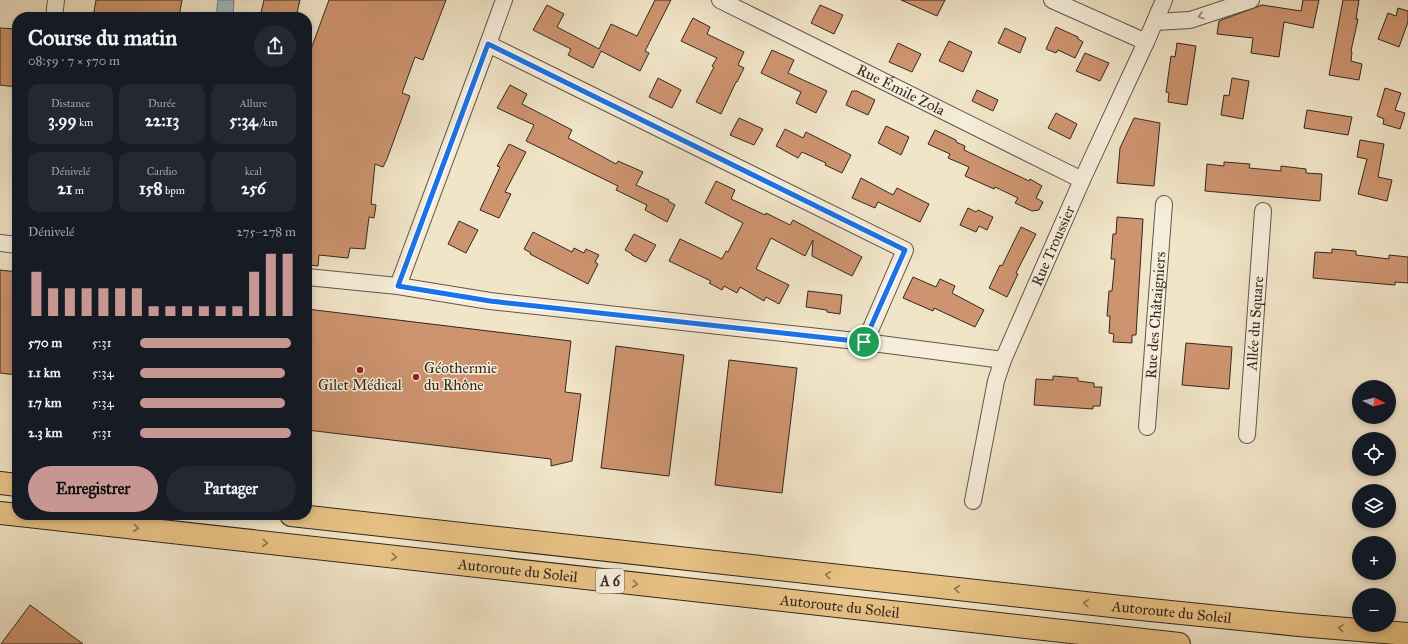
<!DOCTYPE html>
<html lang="fr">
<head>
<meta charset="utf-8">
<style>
  body { margin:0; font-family:"IM FELL Great Primer",serif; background:#242831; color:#f1f3f6; height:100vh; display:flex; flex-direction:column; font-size:15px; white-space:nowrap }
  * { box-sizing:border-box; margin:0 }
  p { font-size:13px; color:#9ea1a6 }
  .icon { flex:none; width:22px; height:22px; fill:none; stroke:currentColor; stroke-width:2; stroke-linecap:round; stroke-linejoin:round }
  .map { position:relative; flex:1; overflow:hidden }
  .panel { position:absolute; left:12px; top:12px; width:300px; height:508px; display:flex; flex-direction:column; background:#171b24; border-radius:16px; box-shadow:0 2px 6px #0003 }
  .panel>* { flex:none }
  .needle { width:26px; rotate:96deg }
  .tools { position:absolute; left:1352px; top:380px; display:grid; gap:8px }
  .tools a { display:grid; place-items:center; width:44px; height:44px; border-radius:50%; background:#171b24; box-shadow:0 2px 6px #0003; font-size:20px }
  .pin { position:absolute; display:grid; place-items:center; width:34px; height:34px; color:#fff; margin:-17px; border:2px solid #fff; border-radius:50%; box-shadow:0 1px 4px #0007 }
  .round { display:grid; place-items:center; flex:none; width:42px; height:42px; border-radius:21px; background:#242831 }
  .overview { display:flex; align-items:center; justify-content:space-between; height:68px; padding:0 16px }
  h1 { font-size:22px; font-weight:700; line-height:30px }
  .figures { display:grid; grid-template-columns:repeat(3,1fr); gap:6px; height:68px; padding:4px 16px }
  .figures div { display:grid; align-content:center; border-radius:10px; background:#242831; text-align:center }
  .figures b { font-size:17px; font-weight:700 }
  .figures small { font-size:11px; font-weight:400 }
  .figures p { font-size:11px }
  .chart { height:112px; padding:8px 16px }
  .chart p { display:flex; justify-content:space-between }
  .chart svg { width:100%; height:72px; margin-top:4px; stroke:#c59692; stroke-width:6 }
  .cta { display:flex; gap:8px; margin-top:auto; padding:8px 16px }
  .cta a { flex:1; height:46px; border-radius:24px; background:#c59692; color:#111; font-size:16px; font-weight:700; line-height:46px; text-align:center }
  .cta a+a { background:#242831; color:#f1f3f6 }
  ul { padding:0 16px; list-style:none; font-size:13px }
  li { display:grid; grid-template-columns:64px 48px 1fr; align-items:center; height:30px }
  li i { height:10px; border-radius:5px; background:#c59692 }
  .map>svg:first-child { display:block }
  .water { fill:#9fbcc0; stroke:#748080 }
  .building { fill:#cd946f; stroke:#332721 }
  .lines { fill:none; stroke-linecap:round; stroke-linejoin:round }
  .minor-casing { stroke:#62564b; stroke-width:18 }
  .highway-casing { stroke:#332721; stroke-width:24 }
  .minor { stroke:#f6eedb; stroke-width:16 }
  .highway { stroke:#e8c284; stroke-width:22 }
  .oneway { stroke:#948a7e }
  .oneway2 { stroke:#8e7452 }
  .route-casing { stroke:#fff; stroke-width:8 }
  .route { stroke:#1a73e8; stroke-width:5 }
  .poi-dot { fill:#8f2418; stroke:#f6eedb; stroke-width:1.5 }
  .labels { text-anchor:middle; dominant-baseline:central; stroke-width:3; stroke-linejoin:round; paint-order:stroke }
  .shield { fill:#f6eedb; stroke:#6e6359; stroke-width:1 }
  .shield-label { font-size:14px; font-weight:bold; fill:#332721 }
  .street-label { font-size:15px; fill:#332721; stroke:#f6eedb }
  .poi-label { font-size:15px; fill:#332721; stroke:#f6eedb; text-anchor:start }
</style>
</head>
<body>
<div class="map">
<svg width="1408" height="644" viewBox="0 0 1408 644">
  <rect width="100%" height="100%" fill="#f1e5c8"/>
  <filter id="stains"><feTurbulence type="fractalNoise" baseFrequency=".005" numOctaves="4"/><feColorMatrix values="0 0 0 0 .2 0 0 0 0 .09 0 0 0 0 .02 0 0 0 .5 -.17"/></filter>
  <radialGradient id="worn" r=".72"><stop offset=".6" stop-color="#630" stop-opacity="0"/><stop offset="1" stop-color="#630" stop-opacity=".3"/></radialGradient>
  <path class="water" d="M218 0H234L233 17H216Z"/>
  <path class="building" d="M96 0H182L179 17H93Z
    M264 0H300L296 17H260Z
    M329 0H446L423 60 415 57 402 93 410 96 387 159 383 167 375 164 371 204 376 205 374 218 369 217 365 249 350 248 348 258 319 255 318 266 307 265V60Z
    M655 0H671L645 51 649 53 640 71 601 51 593 68 568 55 571 49 533 30 547 5 564 14 557 27 599 49 611 24 637 36Z
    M901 0H945L937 16Z
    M1303 0H1319L1313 28 1284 22 1279 57 1251 53 1253 38 1217 34 1219 21 1262 5 1301 11Z
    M1343 0H1359L1356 19H1358L1351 51 1352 52 1351 61 1362 64 1359 80 1329 75Z
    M820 5 843 15 834 34 811 23Z
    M1398 8 1408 11V22L1399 47 1378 39 1388 13 1396 16Z
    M693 18 710 27 707 34 744 52 738 65 744 68 737 82H736L721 114 696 102 714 67 712 66 717 58 681 41Z
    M1056 27 1078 37V39L1083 42 1075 58 1058 50 1056 53 1046 49Z
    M0 28 17 29V87L0 85Z
    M1005 28 1026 38 1020 53 998 43Z
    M949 41 972 52 963 72 939 61Z
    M898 43 921 54 912 72 889 62Z
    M1177 43 1196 46 1187 105 1168 102 1169 93 1166 92 1171 56 1175 57Z
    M772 50 794 60 788 73 827 91 816 113 796 103 801 92 761 73Z
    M1085 53 1109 63 1100 81 1076 71Z
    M658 78 681 90 672 108 649 97Z
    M1232 78 1249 81 1243 119 1221 115 1224 95 1229 96Z
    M510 85 527 94 522 104 572 130 568 138 616 164 618 161 643 172 636 185 669 200 668 201 675 205 667 222 645 210 647 205 616 190 618 186 526 141 534 125 497 108Z
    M1385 88 1401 93 1395 110 1405 113 1400 129 1383 124 1384 119 1377 116Z
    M977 90 998 100 993 111 972 101Z
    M852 91H857L875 100 868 115 846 105Z
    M1307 110 1352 117 1348 135 1304 128Z
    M1056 113 1077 124 1070 139 1048 128Z
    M739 118 763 129 754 145 730 135Z
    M1134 118 1160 123 1154 186 1117 183 1120 148Z
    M886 126 909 137 901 155 878 143Z
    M785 129 803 138 806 132 851 155 842 173 825 165 826 163 802 152 798 158 776 146Z
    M935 130 956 140V142L965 146 964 150 1029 181 1030 179 1042 186 1036 198 1043 202 1039 210 1032 211 1015 203 1018 198 995 187 994 189 965 176 969 167 948 158 950 154 928 144Z
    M1360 140 1384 144 1378 177 1392 180 1387 201 1358 194 1367 159 1357 157Z
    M509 144 526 152 505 192 511 194 499 218 480 210 500 167 497 166Z
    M1224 162 1250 164 1249 168 1281 171V166L1306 169V173L1322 174 1320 201 1205 191 1207 164 1224 166Z
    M861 178 893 195 897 188 929 204 920 222 878 202 875 208 852 198Z
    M716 181 735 190 731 199 765 215 766 213 790 225 793 220 862 257 852 276 812 256 813 240 805 256 771 238 756 269 789 285 779 304 766 297 764 301 740 287 737 293 724 286 722 290 709 283 711 281 669 261 680 239 722 259 726 251 728 252 743 223 705 203Z
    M968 208 976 212 978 210 993 217 987 230 979 226 976 232 960 225Z
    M1117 217 1143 219 1136 335H1132V343L1113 342 1114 334 1109 333 1110 316H1107L1109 291H1112L1115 259H1111L1113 234H1116Z
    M459 221 478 230 466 253 448 244Z
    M1021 227 1036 234 1016 273 1018 274 1007 297 989 288 1000 265 1002 266Z
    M533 232 572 252 574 248 584 253 586 249 599 255 595 262 598 264 588 284 530 254 531 253 524 249Z
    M634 234 656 245 646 262 632 255V254L625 250Z
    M1332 249 1356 251V255L1389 259V255L1408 257V283L1395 282V285L1313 278 1315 252 1332 253Z
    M0 270 17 272V375L0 373Z
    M913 277 936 287 940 279 955 286 952 293 984 310 975 327 934 308 933 311 903 298Z
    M808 291 842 295 840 314 827 312V310L806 307Z
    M307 309 571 341 565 392 581 394 572 461 551 466V459L307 430Z
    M1186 343 1232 347 1229 389 1182 385Z
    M616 346 684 355 669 476 601 468Z
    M729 360 797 368 782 493 715 485Z
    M1053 376 1078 378V381L1094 383V387H1102L1100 406H1093V409L1034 405 1036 379 1053 380Z
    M30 605 83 644H1Z"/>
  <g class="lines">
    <g class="minor-casing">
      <g id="minor">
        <path id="s1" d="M720 0 1082 180"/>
        <path d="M1052 0 1146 42"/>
        <path d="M54 17 56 0"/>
        <path d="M1155 22 1190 20 1251 0"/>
        <path d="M488 44 905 250 865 342"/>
        <path d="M0 243 17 245"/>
        <path d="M307 277 398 286 490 301 865 342 1003 360"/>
        <path d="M398 286 488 44 504 0"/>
        <path id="s2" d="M1147 427 1164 204"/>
        <path id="s3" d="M1247 435 1263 211"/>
        <path id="s4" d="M973 501 996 381 1003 360 1082 180 1146 42 1164 0"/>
      </g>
    </g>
    <g class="highway-casing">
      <g id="highway">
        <path d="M0 483 17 485"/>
        <path id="s5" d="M0 513 1179 644"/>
        <path id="s6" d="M291 515 1121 607 1299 625 1408 634"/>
      </g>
    </g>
    <use href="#minor" class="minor"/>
    <use href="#highway" class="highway"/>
  </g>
  <defs><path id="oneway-chevron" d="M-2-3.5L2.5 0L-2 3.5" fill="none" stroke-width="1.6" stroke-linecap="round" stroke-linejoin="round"/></defs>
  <use class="oneway" href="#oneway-chevron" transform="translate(1201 16) rotate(162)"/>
  <g class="oneway2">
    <use href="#oneway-chevron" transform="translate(136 528) rotate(6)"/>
    <use href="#oneway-chevron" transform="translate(265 543) rotate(6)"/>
    <use href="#oneway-chevron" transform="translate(394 557) rotate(6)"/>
    <use href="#oneway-chevron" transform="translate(828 575) rotate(-174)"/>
    <use href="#oneway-chevron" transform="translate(635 584) rotate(6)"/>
    <use href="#oneway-chevron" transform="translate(957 589) rotate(-174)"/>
    <use href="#oneway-chevron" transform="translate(1086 603) rotate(-174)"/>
    <use href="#oneway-chevron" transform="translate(1341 628) rotate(-175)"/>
  </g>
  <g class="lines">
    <g class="route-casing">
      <path id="route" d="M488 44 905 250 864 342 490 301 398 286Z"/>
    </g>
    <use href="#route" class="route"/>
  </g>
  <g class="poi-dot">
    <circle cx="360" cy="370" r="4"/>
    <circle cx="416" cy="377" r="4"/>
  </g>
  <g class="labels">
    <rect class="shield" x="596" y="569" width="28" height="24" rx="3"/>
    <g class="shield-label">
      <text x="610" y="581">A 6</text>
    </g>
    <g class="street-label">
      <text stroke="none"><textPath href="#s1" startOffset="202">Rue Émile Zola</textPath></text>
      <text stroke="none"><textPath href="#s4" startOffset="269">Rue Troussier</textPath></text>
      <text stroke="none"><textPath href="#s2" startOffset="112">Rue des Châtaigniers</textPath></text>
      <text stroke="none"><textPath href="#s3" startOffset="112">Allée du Square</textPath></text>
      <text stroke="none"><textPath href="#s5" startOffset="521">Autoroute du Soleil</textPath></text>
      <text stroke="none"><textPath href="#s5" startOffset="845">Autoroute du Soleil</textPath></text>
      <text stroke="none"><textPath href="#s6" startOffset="886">Autoroute du Soleil</textPath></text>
    </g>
    <g class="poi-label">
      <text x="424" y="368">Géothermie<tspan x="424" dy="17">du Rhône</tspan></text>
      <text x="360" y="385" text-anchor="middle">Gilet Médical</text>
    </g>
  </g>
  <rect width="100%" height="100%" filter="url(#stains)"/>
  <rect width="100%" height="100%" fill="url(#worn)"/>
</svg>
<div class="tools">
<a><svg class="needle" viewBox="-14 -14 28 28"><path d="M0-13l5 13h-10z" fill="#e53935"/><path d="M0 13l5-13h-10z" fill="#9ea1a6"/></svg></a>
<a><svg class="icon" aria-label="locate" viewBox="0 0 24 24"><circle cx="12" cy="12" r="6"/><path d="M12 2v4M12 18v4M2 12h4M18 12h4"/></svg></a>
<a><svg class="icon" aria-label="layers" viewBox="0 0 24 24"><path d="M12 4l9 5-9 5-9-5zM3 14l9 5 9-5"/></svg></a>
<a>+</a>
<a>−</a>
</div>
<div class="pin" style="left:864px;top:342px;background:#1e9e55"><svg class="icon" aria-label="arrive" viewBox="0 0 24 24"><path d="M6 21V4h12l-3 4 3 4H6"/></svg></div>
<section class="panel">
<div class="overview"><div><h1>Course du matin</h1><p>08:59 · 7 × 570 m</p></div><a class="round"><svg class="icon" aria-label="share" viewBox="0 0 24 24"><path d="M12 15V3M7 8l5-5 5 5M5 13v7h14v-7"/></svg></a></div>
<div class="figures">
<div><p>Distance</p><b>3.99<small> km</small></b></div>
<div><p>Durée</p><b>22:13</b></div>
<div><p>Allure</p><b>5:34<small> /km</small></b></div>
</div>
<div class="figures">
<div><p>Dénivelé</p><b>21<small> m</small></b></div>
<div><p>Cardio</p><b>158<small> bpm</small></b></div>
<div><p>kcal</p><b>256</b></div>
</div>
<div class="chart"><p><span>Dénivelé</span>275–278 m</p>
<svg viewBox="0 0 160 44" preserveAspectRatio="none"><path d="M5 44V17M15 44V27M25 44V27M35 44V27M45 44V27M55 44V27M65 44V27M75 44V38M85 44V38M95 44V38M105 44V38M115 44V38M125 44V38M135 44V17M145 44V6M155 44V6"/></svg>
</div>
<ul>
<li><b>570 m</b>5:31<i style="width:97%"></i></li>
<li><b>1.1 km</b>5:34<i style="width:93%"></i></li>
<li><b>1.7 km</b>5:34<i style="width:93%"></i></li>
<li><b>2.3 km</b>5:31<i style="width:97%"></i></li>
</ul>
<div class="cta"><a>Enregistrer</a><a>Partager</a></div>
</section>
</div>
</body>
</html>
